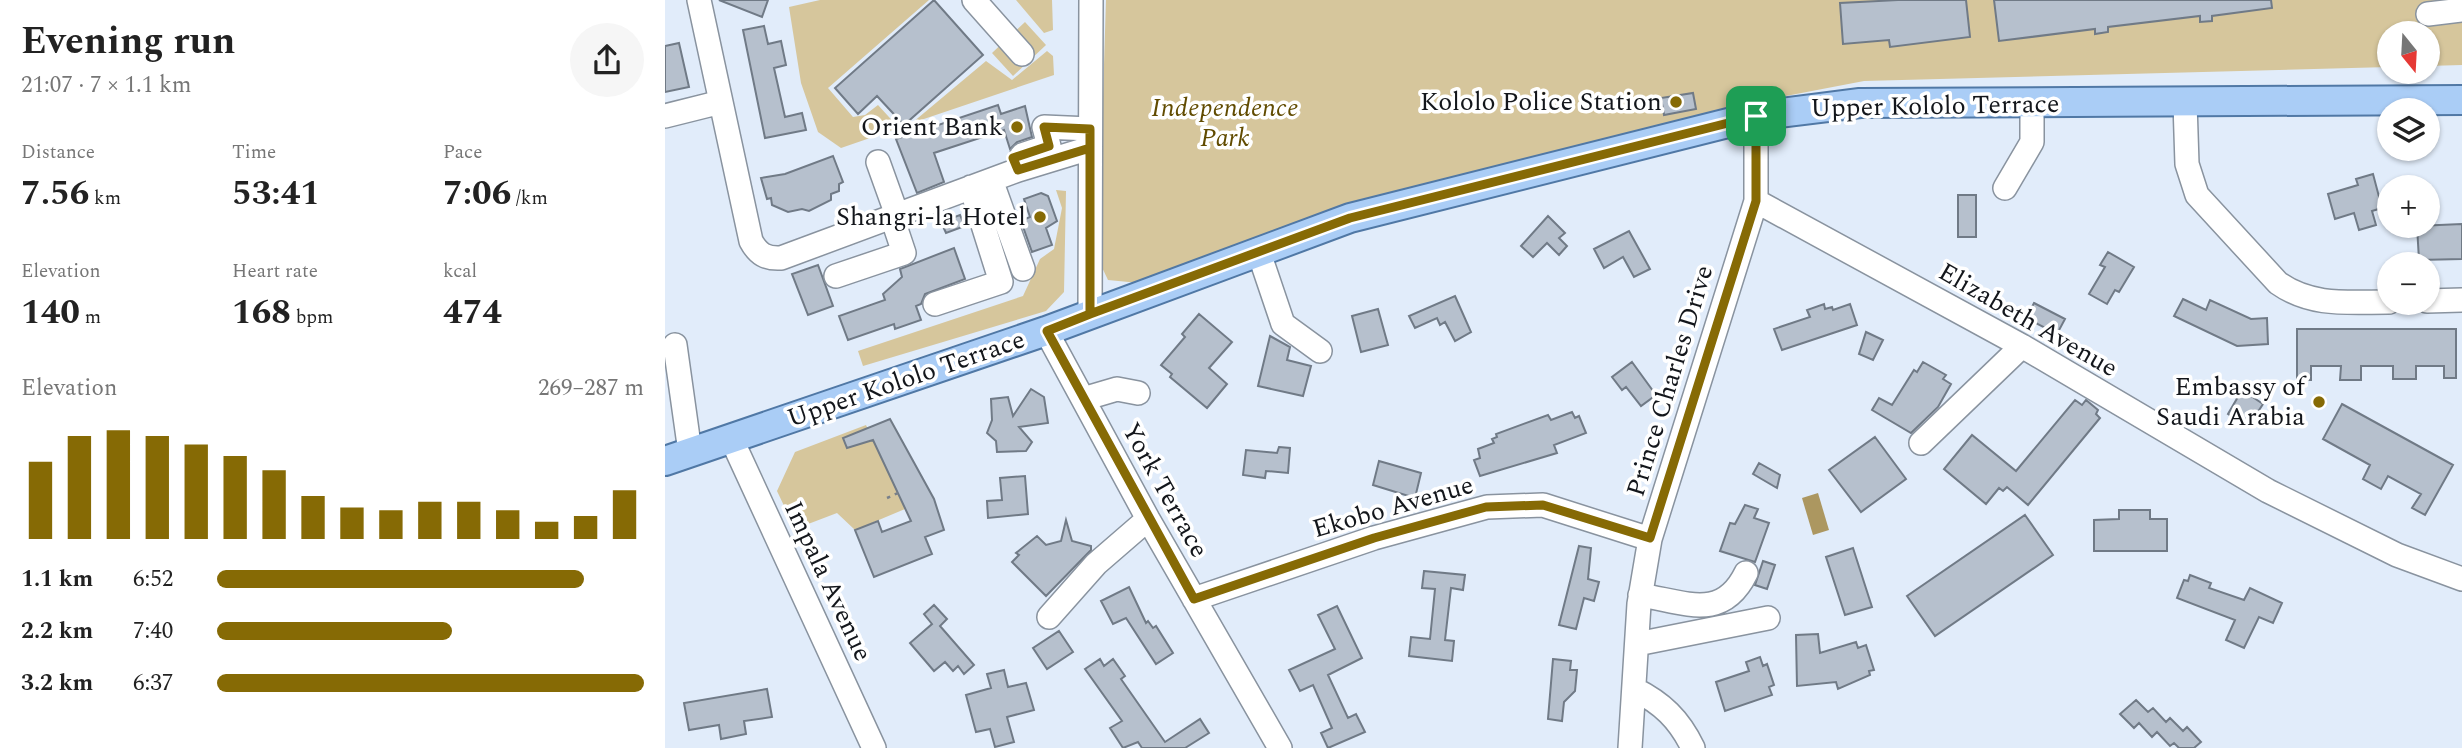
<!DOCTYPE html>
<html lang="en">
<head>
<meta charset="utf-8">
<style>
  body { margin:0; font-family:Spectral,serif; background:#f6f6f6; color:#222; height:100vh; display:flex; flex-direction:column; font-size:26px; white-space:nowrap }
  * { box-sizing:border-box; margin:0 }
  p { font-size:23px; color:#767676 }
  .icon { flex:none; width:38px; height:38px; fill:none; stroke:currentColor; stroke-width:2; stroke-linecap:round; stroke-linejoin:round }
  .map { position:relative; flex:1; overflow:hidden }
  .side { display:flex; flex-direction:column; background:#fff; width:665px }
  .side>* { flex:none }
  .needle { width:46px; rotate:162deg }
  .buttons { position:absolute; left:1712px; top:21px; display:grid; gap:14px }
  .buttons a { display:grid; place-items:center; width:63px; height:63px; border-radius:50%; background:#fff; box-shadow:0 2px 5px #0004; font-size:35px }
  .pin { position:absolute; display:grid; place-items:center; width:60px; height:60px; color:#fff; margin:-30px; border-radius:14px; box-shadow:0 4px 10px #0006 }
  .round { display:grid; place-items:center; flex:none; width:74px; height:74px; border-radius:37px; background:#f6f6f6 }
  .headline { display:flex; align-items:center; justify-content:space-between; height:119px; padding:0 21px }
  h1 { font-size:38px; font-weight:700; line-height:52px }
  .stats { display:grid; grid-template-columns:repeat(3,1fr); gap:10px; height:119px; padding:7px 21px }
  .stats div { display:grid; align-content:center }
  .stats b { font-size:35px; font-weight:700 }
  .stats small { font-size:19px; font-weight:400 }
  .stats p { font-size:19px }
  .chart { height:196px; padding:14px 21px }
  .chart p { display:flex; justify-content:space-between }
  .chart svg { width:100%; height:126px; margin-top:7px; stroke:#866a05; stroke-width:6 }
  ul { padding:0 21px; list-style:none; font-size:23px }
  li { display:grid; grid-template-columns:112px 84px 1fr; align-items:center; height:52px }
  li i { height:18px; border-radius:9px; background:#866a05 }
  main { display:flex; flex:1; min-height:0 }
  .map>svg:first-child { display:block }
  .green { fill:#d6c69c }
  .water { fill:#ac9760 }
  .building { fill:#b6c0cd; stroke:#707a86; stroke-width:2 }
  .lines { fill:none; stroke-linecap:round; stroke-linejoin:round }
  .minor-casing { stroke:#89939f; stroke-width:26 }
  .major-casing { stroke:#5078a5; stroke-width:32 }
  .path { stroke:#79808a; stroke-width:2.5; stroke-dasharray:3.5 5; stroke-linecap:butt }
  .minor { stroke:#fff; stroke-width:23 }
  .major { stroke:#aacdf6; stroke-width:28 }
  .route-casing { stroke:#fff; stroke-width:14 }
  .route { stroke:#866a05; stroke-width:9 }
  .poi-dot { fill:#866a05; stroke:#fff; stroke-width:2.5 }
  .labels { text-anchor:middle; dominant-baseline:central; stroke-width:7; stroke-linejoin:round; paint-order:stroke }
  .poi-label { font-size:26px; fill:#13161b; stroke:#fff; text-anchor:end }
  .street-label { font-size:26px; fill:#13161b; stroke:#fff }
  .park-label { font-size:26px; font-style:italic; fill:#614b00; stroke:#fff }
</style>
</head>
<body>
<main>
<section class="side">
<div class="headline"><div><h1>Evening run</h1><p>21:07 · 7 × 1.1 km</p></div><a class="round"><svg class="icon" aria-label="share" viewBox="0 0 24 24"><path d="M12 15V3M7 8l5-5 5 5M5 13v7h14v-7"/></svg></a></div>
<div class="stats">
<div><p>Distance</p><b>7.56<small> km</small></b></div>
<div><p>Time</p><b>53:41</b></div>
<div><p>Pace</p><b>7:06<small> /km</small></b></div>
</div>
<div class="stats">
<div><p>Elevation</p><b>140<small> m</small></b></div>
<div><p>Heart rate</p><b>168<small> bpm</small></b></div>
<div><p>kcal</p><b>474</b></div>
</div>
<div class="chart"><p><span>Elevation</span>269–287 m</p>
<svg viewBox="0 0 160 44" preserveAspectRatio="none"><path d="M5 44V17M15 44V8M25 44V6M35 44V8M45 44V11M55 44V15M65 44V20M75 44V29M85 44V33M95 44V34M105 44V31M115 44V31M125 44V34M135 44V38M145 44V36M155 44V27"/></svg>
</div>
<ul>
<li><b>1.1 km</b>6:52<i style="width:86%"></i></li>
<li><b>2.2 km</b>7:40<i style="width:55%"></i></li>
<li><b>3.2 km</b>6:37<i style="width:100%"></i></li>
</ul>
</section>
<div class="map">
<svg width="1797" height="748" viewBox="0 0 1797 748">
  <rect width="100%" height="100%" fill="#e1ecfa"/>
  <path class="green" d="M155 0H264L163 88 188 117 200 115 213 105 234 128 176 148 153 132 136 83 124 7Z
    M351 0H387L388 30 379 33Z
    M441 0H1797V65L1762 66V33H1724V67L1199 81 1068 106 889 154 474 283 443 280 433 259Z
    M360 22 381 45 348 76 327 53Z
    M382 51 388 56 389 75 247 123 321 61 347 80Z
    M391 190 401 191 399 292 381 311 198 366 193 351 358 296 375 259 389 249 397 208Z
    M201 425 240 509 190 530 172 513 130 529 112 491 130 452Z"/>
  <path class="water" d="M1153 493 1164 530 1148 535 1137 498Z"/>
  <path class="building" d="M54 0H103L97 17Z
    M269 0 318 55 239 125 212 96 193 114 170 88Z
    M1233 0H1301L1305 37 1225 47 1224 40 1178 44 1175 3Z
    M1329 0H1606L1607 8 1547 16V21L1535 22V16L1443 27V32L1430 34V29L1334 41Z
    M99 26 103 44 116 41 121 65 109 68 120 117 137 113 141 130 100 138 78 30Z
    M14 43 24 87 0 92V46Z
    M1028 93 1031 109 999 115 996 98Z
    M333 105 336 114 360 106 367 137 352 142 345 149 339 130 269 153 279 182 252 193 231 139Z
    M168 156 178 182 174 184V191L166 194V200L144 211 137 209 123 212 107 205 106 198 102 199 96 178 120 174Z
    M1708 174 1717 208 1707 211 1711 225 1694 230 1689 213 1670 219 1663 194 1693 185 1691 179Z
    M376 193 383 196 392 221 381 228 387 245 367 252 356 221 365 217 359 199Z
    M1293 195H1311V237H1293Z
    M295 215 300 226 281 233 276 222Z
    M883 216 900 233 894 238 902 246 894 255 882 243 868 257 856 246Z
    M1797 224V259L1754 260 1752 226Z
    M964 231 985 269 969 277 958 257 939 268 929 249Z
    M289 248 300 279 260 294 256 304 251 306 256 320 230 329 229 324 183 340 174 316 220 300 218 294 237 277 235 269Z
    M1443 252 1469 267 1454 292 1450 290 1442 304 1424 294 1440 267 1435 265Z
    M153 265 168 306 143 315 127 274Z
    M790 296 806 332 790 341 780 322 775 325 772 318 750 328 744 316Z
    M1518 299 1541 310 1545 300 1586 319 1602 318 1603 344 1572 346 1509 316Z
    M1369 303 1400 319 1392 334 1361 318Z
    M1159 304 1160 309 1167 307 1168 310 1185 304 1192 325 1117 350 1109 329 1145 317 1142 310Z
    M713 309 723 345 696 352 687 316Z
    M534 314 567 342 544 368 562 384 542 408 505 377 507 374 496 365 520 337 517 334Z
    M1632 329H1791V378H1779V366H1751V379H1728V366H1696V380H1675L1676 366H1646V380H1632Z
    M1201 332 1218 340 1208 360 1194 354Z
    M605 336 625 347 622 360 646 366 638 396 593 386Z
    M967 362 991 395 976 406 961 387 957 390 947 377Z
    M1258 362 1281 375 1278 379 1286 384 1273 407 1246 433 1207 410 1214 398 1227 405 1249 370 1252 372Z
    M366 389 379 397 383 423 354 427 367 442 361 451 332 452 331 441 322 433 327 420 326 399 343 397 348 416Z
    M1577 390 1598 404 1583 427 1563 414Z
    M1410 400 1417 405 1421 400 1433 410 1431 414 1435 418 1363 505 1342 487 1338 491 1334 488 1321 504 1279 469 1307 435 1351 471Z
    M1677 404 1788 465 1760 515 1747 508 1756 494 1723 476 1716 489 1698 479 1705 465 1658 439Z
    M907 412 910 418 914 416 921 433 889 445 892 453 815 476 809 460 815 458 813 449 829 443 827 439 832 437 831 434 883 415 886 420Z
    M225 419 269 499 279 530 260 537 267 554 209 577 190 530 213 521 217 532 246 521 208 440 182 448 178 438Z
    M1210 437 1241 479 1196 512 1164 470Z
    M614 447 625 448 623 473 601 471 600 478 578 475 581 450 612 453Z
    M714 461 756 473 750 498 708 485Z
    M1094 463 1115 475 1112 488 1088 474Z
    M360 476 363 514 323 518 322 501 337 500 335 478Z
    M1080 505 1093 509 1089 518 1104 523 1090 562 1055 551 1065 523 1070 524Z
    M1454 510H1485V519H1502V551H1429V520L1454 519Z
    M1360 515 1388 555 1270 636 1242 596Z
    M401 520 407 541 426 546V550L381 596 347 562 354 555 351 553 372 536 381 545 396 541Z
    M914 546 926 548 923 579 934 582 929 601 919 598 911 629 894 625Z
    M1188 548 1207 607 1180 615 1161 557Z
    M1098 561 1110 565 1102 589 1090 585Z
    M759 571 800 575 798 590 786 588 780 640 789 641 787 661 744 656 746 637 765 639 770 589 757 588Z
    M1525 575 1546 583 1544 588 1579 600 1585 588 1617 603 1608 623 1594 617 1579 648 1561 640 1570 620 1512 598 1519 580 1523 581Z
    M464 587 481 623 483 621 488 628 491 626 508 653 491 664 461 618 448 624 436 601Z
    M269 605 282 619 275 626 309 665 299 674 293 666 288 671 280 662 269 671 245 643 267 624 259 614Z
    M672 606 697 658 663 675 683 718 691 714 700 732 663 748 656 733 667 728 648 685 635 691 624 670 670 649 653 615Z
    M394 631 408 652 382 669 368 648Z
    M1153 634 1155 653 1191 642 1193 648 1201 645 1209 670 1204 671 1205 675 1173 689 1171 682 1132 686 1131 635Z
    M1095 657 1098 666 1102 664 1109 685 1104 687 1107 695 1060 711 1051 682 1084 671 1081 662Z
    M435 659 439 666 448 659 460 676 456 679 500 742 535 719 544 733 520 748H477L473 742 458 748 445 728 457 721 420 669Z
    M888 659 906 661 905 670H912L910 691 899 702 897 721 883 719Z
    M339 670 343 687 361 683 369 710 342 717 349 742 330 747 325 729 311 732 301 695 326 688 322 674Z
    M102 689 107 717 79 721 81 734 56 739 54 725 24 730 19 703Z
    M1471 700 1483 712 1488 708 1501 722 1505 718 1518 731 1522 727 1536 742 1529 748H1514L1509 743 1505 746 1492 732 1487 737 1474 723 1469 728 1455 714Z"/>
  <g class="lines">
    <g class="minor-casing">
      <path id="minor" d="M34 0 86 241C93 254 101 259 116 258L353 170 425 148
        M309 0 357 54
        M1763 14 1797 10
        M1520 103 1522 164 1532 195 1613 283C1647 307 1684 302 1724 302
        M0 116 56 102
        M357 155 384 146 379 127 425 129
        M213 162 232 215
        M326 180 358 269
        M1340 188 1367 142V103
        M1091 201 1357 346 1603 491 1732 555 1797 579
        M593 250 618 324 655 351
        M171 276 239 253 227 217
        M1762 301 1797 300
        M270 304 336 282 306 187
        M425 314 426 0
        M381 331 483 519 615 748
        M10 345 25 452
        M418 399 452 389 473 393
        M66 438 209 748
        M1256 443 1357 346
        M975 595C1020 602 1057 622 1081 573
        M529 599 709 538 822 507 878 505 985 539
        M384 617 431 564 483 519
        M972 644 1103 618
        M969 689C997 703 1014 719 1028 748
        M965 748 974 604 985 539 1091 201V116"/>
    </g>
    <g class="major-casing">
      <path id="major" d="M0 461 381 331 685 218 1091 116 1195 103 1797 100"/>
    </g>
    <path class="path" d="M222 498 233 493"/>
    <use href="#minor" class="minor"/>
    <use href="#major" class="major"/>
  </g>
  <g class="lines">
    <g class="route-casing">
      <path id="route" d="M1091 116 685 218 425 314V148L353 170 348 158 384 146 379 127 425 129V314L382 331 529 599 709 538 821 507 878 505 985 538 1091 201V116"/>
    </g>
    <use href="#route" class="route"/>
  </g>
  <g class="poi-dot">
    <circle cx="1011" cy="102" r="7"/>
    <circle cx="352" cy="127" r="7"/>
    <circle cx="375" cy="217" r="7"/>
    <circle cx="1654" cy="402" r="7"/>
  </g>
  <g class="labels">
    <g class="poi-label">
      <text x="997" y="102">Kololo Police Station</text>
      <text x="338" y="127">Orient Bank</text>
      <text x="361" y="217">Shangri-la Hotel</text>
      <text x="1640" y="387">Embassy of<tspan x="1640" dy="30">Saudi Arabia</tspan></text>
    </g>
    <g class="street-label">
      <text transform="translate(1270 106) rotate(-1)">Upper Kololo Terrace</text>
      <text transform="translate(1363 320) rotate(30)">Elizabeth Avenue</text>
      <text transform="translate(241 379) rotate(-19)">Upper Kololo Terrace</text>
      <text transform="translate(1005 381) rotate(-73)">Prince Charles Drive</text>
      <text transform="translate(500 490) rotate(61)">York Terrace</text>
      <text transform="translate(728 507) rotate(-16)">Ekobo Avenue</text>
      <text transform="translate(163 581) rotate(65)">Impala Avenue</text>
    </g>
    <g class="park-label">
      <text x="560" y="108">Independence<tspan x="560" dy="30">Park</tspan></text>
    </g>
  </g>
</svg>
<div class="buttons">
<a><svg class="needle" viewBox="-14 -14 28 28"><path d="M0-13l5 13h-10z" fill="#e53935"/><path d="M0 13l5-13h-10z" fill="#767676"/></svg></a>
<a><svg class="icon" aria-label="layers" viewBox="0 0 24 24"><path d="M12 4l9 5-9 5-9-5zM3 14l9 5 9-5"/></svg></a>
<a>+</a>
<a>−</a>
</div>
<div class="pin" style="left:1091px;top:116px;background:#1e9e55"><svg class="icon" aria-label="arrive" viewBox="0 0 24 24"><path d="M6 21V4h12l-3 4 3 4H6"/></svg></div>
</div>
</main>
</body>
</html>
